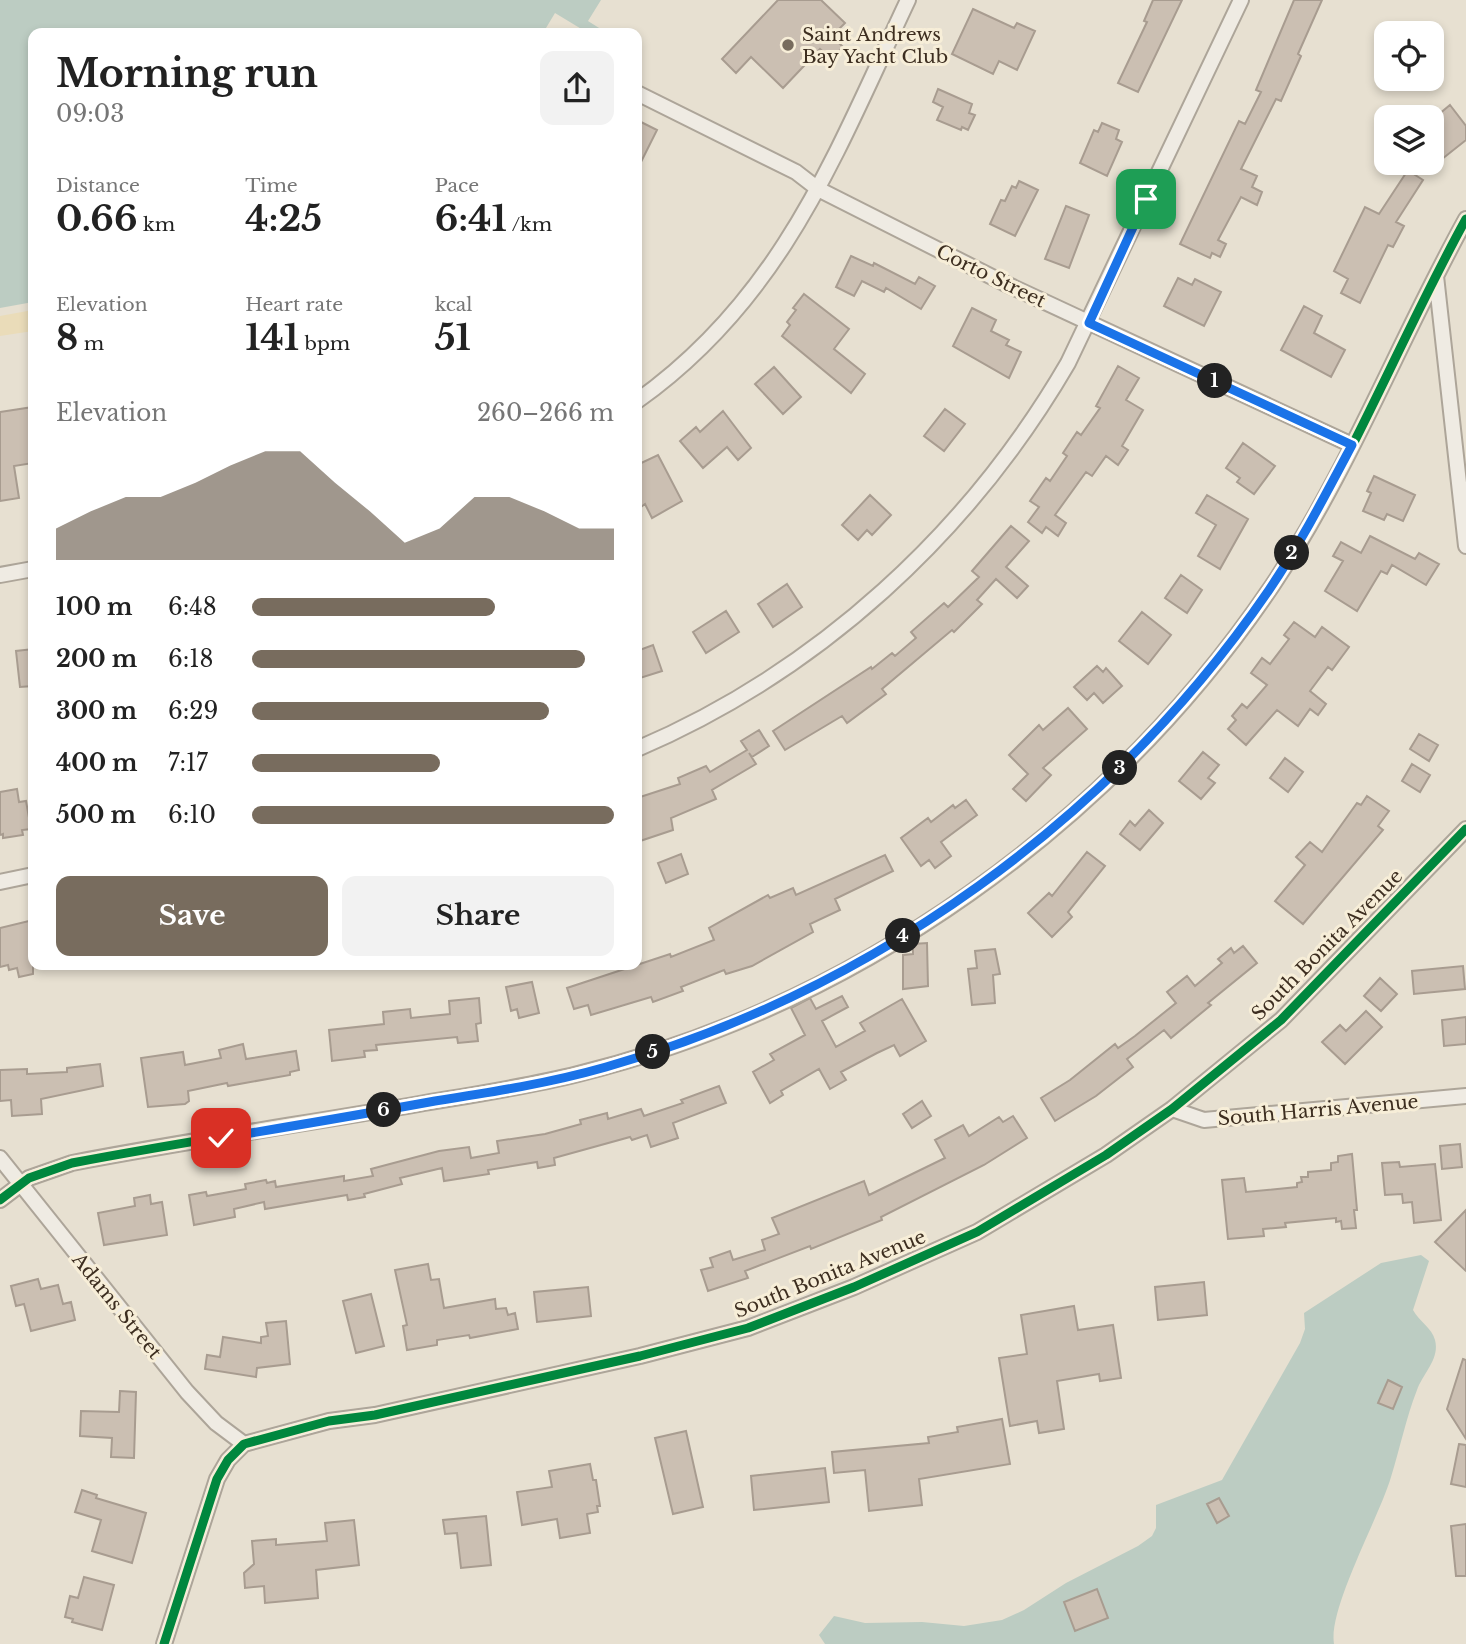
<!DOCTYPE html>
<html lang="en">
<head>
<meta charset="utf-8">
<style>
  body { margin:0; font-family:"Libre Baskerville",serif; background:#f2f2f2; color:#222; height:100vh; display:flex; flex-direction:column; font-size:26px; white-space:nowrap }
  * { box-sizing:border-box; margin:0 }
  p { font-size:23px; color:#767676 }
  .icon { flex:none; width:38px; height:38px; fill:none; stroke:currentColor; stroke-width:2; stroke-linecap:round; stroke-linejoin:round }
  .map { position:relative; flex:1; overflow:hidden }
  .side { position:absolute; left:28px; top:28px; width:614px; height:942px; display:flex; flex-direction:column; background:#fff; border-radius:14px; box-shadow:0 4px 10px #0003 }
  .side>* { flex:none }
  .fabs { position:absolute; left:1374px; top:21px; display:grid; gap:14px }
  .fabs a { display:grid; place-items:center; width:70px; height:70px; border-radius:14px; background:#fff; box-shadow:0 4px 10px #0003; font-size:35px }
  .pin { position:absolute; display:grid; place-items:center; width:60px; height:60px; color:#fff; margin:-30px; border-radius:14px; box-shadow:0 4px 10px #0006 }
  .km { position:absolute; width:35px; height:35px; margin:-18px; border-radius:50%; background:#222; color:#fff; font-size:19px; line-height:35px; text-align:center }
  .round { display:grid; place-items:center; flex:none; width:74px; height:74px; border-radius:14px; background:#f2f2f2 }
  .overview { display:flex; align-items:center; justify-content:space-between; height:119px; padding:0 28px }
  h1 { font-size:38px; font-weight:700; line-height:52px }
  .stats { display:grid; grid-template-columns:repeat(3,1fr); gap:10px; height:119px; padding:7px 28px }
  .stats div { display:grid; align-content:center }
  .stats b { font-size:35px; font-weight:700 }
  .stats small { font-size:19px; font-weight:400 }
  .stats p { font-size:19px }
  .chart { height:196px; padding:14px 28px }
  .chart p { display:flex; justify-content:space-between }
  .chart svg { width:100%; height:126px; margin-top:7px; fill:#786c5e; opacity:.7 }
  .button { display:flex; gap:14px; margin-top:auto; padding:14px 28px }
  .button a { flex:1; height:80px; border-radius:14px; background:#786c5e; color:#fff; font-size:28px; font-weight:700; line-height:80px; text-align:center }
  .button a+a { background:#f2f2f2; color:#222 }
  ul { padding:0 28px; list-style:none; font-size:23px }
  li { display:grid; grid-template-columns:112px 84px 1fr; align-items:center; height:52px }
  li i { height:18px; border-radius:9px; background:#786c5e }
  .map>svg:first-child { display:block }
  .sand { fill:#eadcb9 }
  .water { fill:#bcccc2 }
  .building { fill:#cbbfb2; stroke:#a89c90; stroke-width:2 }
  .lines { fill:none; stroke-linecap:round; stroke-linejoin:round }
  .street-casing { stroke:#ada599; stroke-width:18 }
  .street { stroke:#efebe3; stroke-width:14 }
  .cycleway-casing { stroke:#f7eed8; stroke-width:13 }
  .cycleway { stroke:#00873e; stroke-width:9 }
  .route-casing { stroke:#fff; stroke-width:14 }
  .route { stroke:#1a73e8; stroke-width:9 }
  .poi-dot { fill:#786c5e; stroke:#f7eed8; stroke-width:2.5 }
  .labels { text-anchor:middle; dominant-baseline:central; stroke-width:6; stroke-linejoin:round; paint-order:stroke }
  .poi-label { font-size:19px; fill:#3d2e20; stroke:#f7eed8; text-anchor:start }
  .street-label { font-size:19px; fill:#3d2e20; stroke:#f7eed8 }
</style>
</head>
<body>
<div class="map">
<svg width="1466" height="1644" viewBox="0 0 1466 1644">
  <rect width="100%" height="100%" fill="#e7e0d1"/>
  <path class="sand" d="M33 310V331L0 336V316Z"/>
  <path class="water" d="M0 0H601L588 21 607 33H588L555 13 543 33H33V302L0 308Z
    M1421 1255 1429 1261 1413 1310C1419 1321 1432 1328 1435 1340 1440 1359 1423 1373 1417 1390 1406 1418 1400 1448 1391 1477 1379 1518 1328 1608 1334 1644H825L819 1635 834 1616 865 1623 922 1622 964 1626 1002 1620 1024 1610 1066 1583 1138 1546 1152 1536 1156 1528V1505L1222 1480 1300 1343 1305 1329 1304 1313 1381 1263Z"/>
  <path class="building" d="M778 0H821L845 23 832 36 843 47 831 59 820 49 783 88 751 57 736 73 722 59Z
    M1153 0H1182L1138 92 1118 83 1147 22 1144 21Z
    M1294 0H1322L1298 54 1301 56 1281 101 1276 99 1241 169 1257 176 1252 187 1262 192 1257 205 1241 197 1218 240 1226 244 1220 257 1212 253 1210 258 1180 244 1239 121 1245 124 1261 92 1256 90Z
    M973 9 1014 28 1017 23 1035 31 1017 70 999 61 993 74 952 54Z
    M938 89 972 104 969 113 975 115 968 130 962 127 961 130 937 120 943 107 933 102Z
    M1450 105 1466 126V140L1432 167V120Z
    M637 120 657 130 637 170Z
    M1102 123 1119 130 1116 139 1122 142 1107 176 1080 163 1094 130 1098 132Z
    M1406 173H1412L1423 180 1396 222 1404 226 1393 247 1388 245 1360 303 1341 293 1348 279 1334 271 1365 207 1379 214Z
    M1019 181 1038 190 1015 236 990 224 1001 200 1005 201 1012 186 1016 188Z
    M1066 206 1089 215 1069 268 1045 259Z
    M851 256 873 266 874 263 915 284 919 277 935 286 921 309 886 288 884 292 862 281 854 296 836 287Z
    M1178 278 1192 285 1195 279 1221 292 1204 326 1164 306Z
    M804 294 849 329 834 349 865 374 851 393 782 336 790 325 787 322 796 310 793 308Z
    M1304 306 1322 316 1314 333 1345 350 1331 377 1281 350Z
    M972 308 996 320 991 331 1009 340 1006 345 1021 352 1009 378 953 346Z
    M1118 366 1139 378 1126 400 1143 410 1122 446 1128 450 1118 465 1106 456 1092 476 1086 472 1055 515 1066 523 1058 536 1046 527 1042 533 1028 522 1039 507 1030 501 1046 478 1050 481 1067 456 1063 453 1077 432 1081 435 1100 408 1096 406Z
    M774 367 801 397 783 414 755 384Z
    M33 407V463L14 466 19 498 0 501V412Z
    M945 409 965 424 944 451 924 436Z
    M723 411 751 448 738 460 727 447 703 468 680 441 696 427 700 432Z
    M1243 443 1275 466 1254 494 1237 482 1240 478 1226 468Z
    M658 455 682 501 652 518 645 504 641 507 637 499V465Z
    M1374 476 1415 495 1403 521 1387 514 1384 520 1363 511 1371 493 1367 491Z
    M870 495 891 515 872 535 867 530 858 540 842 525Z
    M1207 495 1248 519 1220 569 1198 556 1216 525 1196 513Z
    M1011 526 1029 541 1006 567 1028 586 1017 598 996 579 977 600 982 604 954 632 952 630 882 689 886 694 847 723 842 716 785 750 773 731 871 667 872 669 892 653 895 656 916 638 911 632 944 603 948 607 979 577 972 571Z
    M1370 536 1415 559 1419 553 1439 564 1426 585 1392 565 1387 574 1381 571 1357 611 1325 591 1343 561 1333 556 1341 542 1361 553Z
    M1181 575 1202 590 1187 613 1165 598Z
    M787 584 802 607 773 627 758 604Z
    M726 611 739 632 706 653 693 632Z
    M1142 612 1171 635 1148 664 1119 641Z
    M1294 622 1315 637 1322 627 1349 647 1332 670 1328 667 1310 691 1326 704 1318 715 1310 709 1298 726 1277 710 1246 745 1228 729 1236 720 1232 716 1242 704 1247 708 1267 685 1251 673 1262 658 1270 664 1289 639 1284 635Z
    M653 645 662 671 637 679V651Z
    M33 649V686L20 687 16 651Z
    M1097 666 1103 672 1106 668 1122 686 1103 703 1094 693 1087 700 1074 687Z
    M1068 708 1087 729 1043 768 1051 775 1026 801 1013 789 1028 774 1009 755 1039 725 1043 730Z
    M759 730 769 746 752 757 749 753 756 764 712 790 716 799 671 818 673 830 637 842V798L680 784 678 778 706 766 710 772 747 750 741 741Z
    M1419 734 1438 745 1429 761 1410 749Z
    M1203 752 1219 765 1208 778 1215 783 1201 799 1179 781Z
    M1285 758 1303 772 1288 792 1270 778Z
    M1412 764 1430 775 1420 792 1402 781Z
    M17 789 19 802 26 801 31 829 22 830 23 835 3 838V834L0 835V792Z
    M1367 796 1389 811 1378 826 1383 830 1303 924 1275 901 1305 865 1296 857 1310 842 1322 852 1357 803 1361 805Z
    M966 800 977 815 941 842 951 856 935 868 929 860 921 866 901 838 928 818 931 822 953 805 955 808Z
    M1149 810 1163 823 1140 850 1120 834 1130 821 1135 826Z
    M1087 852 1105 866 1068 912 1072 917 1052 937 1028 913 1049 893 1052 896Z
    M681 854 688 874 666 883 658 863Z
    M885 855 893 871 835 899 840 910 810 924 813 932 752 966 726 974 724 970 681 987 683 991 653 1002 651 997 591 1015 588 1005 574 1009 567 988 670 954 671 957 714 940 709 928 768 895 770 898 793 888 796 895Z
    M33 920V974L19 977 17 968 9 970 8 965 0 967V928Z
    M927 943 928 986 903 989V955L913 954V944Z
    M1243 946 1257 963 1208 1003 1211 1005 1171 1038 1164 1030 1127 1059 1133 1067 1096 1096 1055 1121 1041 1098 1070 1080 1115 1044 1118 1048 1135 1036 1176 1003 1167 992 1187 976 1195 986 1222 963 1218 959 1231 948 1234 953Z
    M995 949 1000 974 993 975 995 1003 972 1005 968 969 977 968 975 951Z
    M1463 966 1465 989 1414 994 1412 971Z
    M1380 978 1397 994 1381 1011 1364 996Z
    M532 982 539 1013 519 1018 517 1009 511 1011 506 987Z
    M842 996 848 1007 822 1021 836 1047 865 1031 860 1023 902 999 926 1041 900 1056 894 1045 877 1053 841 1072 846 1080 830 1089 819 1069 781 1091 783 1095 770 1103 753 1072 774 1060 770 1054 805 1035 791 1008 810 998 816 1009Z
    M479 998 481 1023 476 1024 478 1041 458 1043 457 1037 376 1045 377 1050 364 1051 365 1057 332 1061 329 1030 384 1024 383 1012 410 1009 411 1018 450 1014 449 1001Z
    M1366 1011 1382 1027 1345 1064 1322 1042 1340 1025 1346 1031Z
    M1466 1017V1044L1444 1046 1442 1020Z
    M243 1044 246 1059 296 1051 299 1070 290 1072V1075L228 1086 227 1083 188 1091 189 1101 185 1104 148 1107 141 1058 183 1052 185 1065 221 1058 219 1050Z
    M100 1064 103 1086 41 1099 42 1114 12 1116 11 1100 0 1101V1070L27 1069V1074L67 1072V1068Z
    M719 1086 726 1103 673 1123 678 1138 651 1147 647 1135 632 1140 630 1137 554 1158 555 1165 538 1168 537 1162 488 1170 489 1174 444 1181 442 1168 400 1178 402 1184 364 1194 365 1197 348 1200 347 1195 265 1209 264 1202 234 1209 235 1217 194 1225 189 1195 206 1192 207 1196 246 1189 245 1184 266 1180 267 1183 275 1181 276 1187 344 1176V1181L373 1176 371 1169 439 1151 469 1147 471 1158 499 1153 497 1141 545 1134 581 1124 580 1120 607 1113 608 1119 641 1109 644 1116 683 1103 681 1100Z
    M922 1101 931 1116 912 1128 903 1114Z
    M1013 1116 1027 1138 984 1165 881 1217 882 1220 811 1249 810 1246 745 1271 748 1278 708 1291 701 1270 713 1267 710 1258 730 1251 733 1260 765 1250 762 1240 779 1234 772 1218 864 1181 869 1195 945 1158 935 1140 963 1125 969 1136 999 1117 1003 1122Z
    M1460 1144 1462 1167 1442 1169 1440 1146Z
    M1352 1154 1357 1210H1354L1356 1228 1342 1229 1341 1221 1336 1222V1218L1285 1223 1286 1227 1263 1229 1264 1236 1228 1239 1222 1180 1244 1178 1246 1192 1297 1187V1183L1302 1182 1301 1177H1308V1172L1331 1170V1163L1338 1162V1156Z
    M1399 1162 1400 1167 1435 1164 1441 1220 1414 1223 1412 1202 1403 1203 1402 1194 1385 1195 1382 1163Z
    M150 1195 151 1204 162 1202 167 1235 104 1245 98 1213 135 1206 134 1198Z
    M1466 1210V1271L1435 1242Z
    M428 1264 431 1280 439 1279 444 1308 495 1299 496 1309 506 1308 508 1315 515 1313 518 1329 470 1338 469 1335 437 1340V1345L407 1350 403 1326 407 1325 395 1270Z
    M38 1279 41 1289 58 1285 63 1304 71 1302 75 1320 31 1331 24 1304 16 1306 11 1286Z
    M1204 1282 1207 1315 1158 1320 1155 1287Z
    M588 1287 591 1316 537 1322 534 1292Z
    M371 1294 384 1346 356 1353 343 1301Z
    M1074 1306 1078 1330 1113 1325 1121 1378 1100 1381 1099 1374 1057 1381 1064 1429 1039 1433 1037 1421 1010 1426 999 1358 1027 1354 1021 1315Z
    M286 1321 290 1364 257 1368 256 1377 205 1369 207 1355 220 1357 223 1337 261 1343V1337L268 1336 266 1323Z
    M1463 1359 1466 1360V1439L1447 1409Z
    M1388 1380 1402 1387 1393 1409 1378 1403Z
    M120 1391 136 1392 134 1458 111 1457 112 1438 80 1436 81 1411 119 1412Z
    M1002 1419 1010 1464 919 1479 922 1505 869 1511 865 1470 834 1473 832 1452 929 1443 928 1437 958 1432 957 1427Z
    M686 1431 703 1507 673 1514 655 1438Z
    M1459 1444 1466 1445V1487L1451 1484Z
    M590 1464 593 1480H596L600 1506H597L598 1512 587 1514 590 1533 560 1538 557 1519 522 1525 517 1492 552 1487 549 1471Z
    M825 1468 829 1502 754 1510 751 1476Z
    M82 1490 97 1495 96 1498 146 1513 132 1563 92 1551 101 1520 75 1512Z
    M1219 1498 1229 1516 1217 1523 1207 1504Z
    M486 1516 491 1565 461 1568 457 1533 445 1534 443 1520Z
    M354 1520 359 1565 316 1570 318 1598 265 1603 264 1586 245 1588 244 1573 254 1564 252 1541 276 1539V1545L327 1541 325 1523Z
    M1466 1524V1576H1456L1451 1526Z
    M84 1577 114 1585 102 1630 72 1622 73 1619 65 1617 70 1596 78 1598Z
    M1097 1589 1108 1618 1075 1631 1064 1602Z"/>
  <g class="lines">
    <g class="street-casing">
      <path id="street" d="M637 93 796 172 818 189 1004 283 1352 445
        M1436 276 1466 546
        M637 401C782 298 835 155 908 0
        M0 575 33 569
        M637 749C819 671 969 533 1068 363L1241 0
        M0 882 33 875
        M1172 1109 1204 1120 1466 1096
        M0 1158 187 1392 216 1423 244 1444
        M0 1200 29 1178 72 1163C187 1141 303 1124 419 1104 472 1095 526 1087 578 1074 858 1005 1111 824 1272 586 1349 471 1399 340 1466 219
        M164 1644 217 1479 228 1460 244 1444 329 1421 375 1415 640 1356 748 1328 854 1287 977 1232 1106 1155 1172 1109 1281 1020 1466 829"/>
    </g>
    <use href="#street" class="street"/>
    <g class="cycleway-casing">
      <path id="cycleway" d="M0 1200 29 1178 72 1163C187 1141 303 1124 419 1104 472 1095 526 1087 578 1074 858 1005 1111 824 1272 586 1349 471 1399 340 1466 219
        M164 1644 217 1479 228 1460 244 1444 329 1421 375 1415 640 1356 748 1328 854 1287 977 1232 1106 1155 1172 1109 1281 1020 1466 829"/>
    </g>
    <use href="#cycleway" class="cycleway"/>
  </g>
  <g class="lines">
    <g class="route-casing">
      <path id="route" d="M221 1138C293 1126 364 1114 435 1101 493 1092 550 1083 606 1067 873 991 1112 819 1269 590 1300 544 1326 494 1352 445L1089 323 1146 199"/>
    </g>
    <use href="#route" class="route"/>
  </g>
  <circle class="poi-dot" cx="788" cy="45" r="7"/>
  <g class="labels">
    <g class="poi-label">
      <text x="802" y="34">Saint Andrews<tspan x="802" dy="22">Bay Yacht Club</tspan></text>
    </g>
    <g class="street-label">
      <text transform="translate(991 276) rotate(26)">Corto Street</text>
      <text transform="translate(1327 945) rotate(-45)">South Bonita Avenue</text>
      <text transform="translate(1318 1110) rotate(-5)">South Harris Avenue</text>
      <text transform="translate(830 1274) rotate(-22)">South Bonita Avenue</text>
      <text transform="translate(117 1306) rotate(51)">Adams Street</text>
    </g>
  </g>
</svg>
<div class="fabs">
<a><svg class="icon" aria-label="locate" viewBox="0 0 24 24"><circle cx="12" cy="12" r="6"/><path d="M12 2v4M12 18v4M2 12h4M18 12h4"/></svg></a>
<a><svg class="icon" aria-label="layers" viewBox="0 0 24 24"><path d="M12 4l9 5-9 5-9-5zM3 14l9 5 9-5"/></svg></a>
</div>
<div class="pin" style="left:1146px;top:199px;background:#1e9e55"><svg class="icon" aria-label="arrive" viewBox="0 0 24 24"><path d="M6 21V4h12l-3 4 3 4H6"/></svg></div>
<div class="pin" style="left:221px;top:1138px;background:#d93025"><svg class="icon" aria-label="check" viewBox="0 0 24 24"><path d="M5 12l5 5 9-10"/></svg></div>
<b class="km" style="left:1215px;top:381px">1</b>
<b class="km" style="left:1292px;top:553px">2</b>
<b class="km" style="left:1120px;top:768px">3</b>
<b class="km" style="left:903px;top:936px">4</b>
<b class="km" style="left:653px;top:1052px">5</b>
<b class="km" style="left:384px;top:1110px">6</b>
<section class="side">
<div class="overview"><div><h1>Morning run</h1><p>09:03</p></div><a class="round"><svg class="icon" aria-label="share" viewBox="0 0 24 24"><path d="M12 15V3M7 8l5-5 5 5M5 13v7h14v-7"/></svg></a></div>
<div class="stats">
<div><p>Distance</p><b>0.66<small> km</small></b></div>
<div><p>Time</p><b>4:25</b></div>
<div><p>Pace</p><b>6:41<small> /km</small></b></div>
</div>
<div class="stats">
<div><p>Elevation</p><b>8<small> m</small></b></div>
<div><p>Heart rate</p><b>141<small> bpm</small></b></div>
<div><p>kcal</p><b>51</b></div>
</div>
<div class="chart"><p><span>Elevation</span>260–266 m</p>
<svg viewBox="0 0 160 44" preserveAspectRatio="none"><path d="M0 44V33L10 27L20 22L30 22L40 17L50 11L60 6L70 6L80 17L90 27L100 38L110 33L120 22L130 22L140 27L150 33L160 33V44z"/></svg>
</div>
<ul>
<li><b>100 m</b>6:48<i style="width:67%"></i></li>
<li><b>200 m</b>6:18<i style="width:92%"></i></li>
<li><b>300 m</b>6:29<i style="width:82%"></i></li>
<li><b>400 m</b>7:17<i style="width:52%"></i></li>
<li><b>500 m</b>6:10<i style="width:100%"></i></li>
</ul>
<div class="button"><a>Save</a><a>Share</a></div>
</section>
</div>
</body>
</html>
